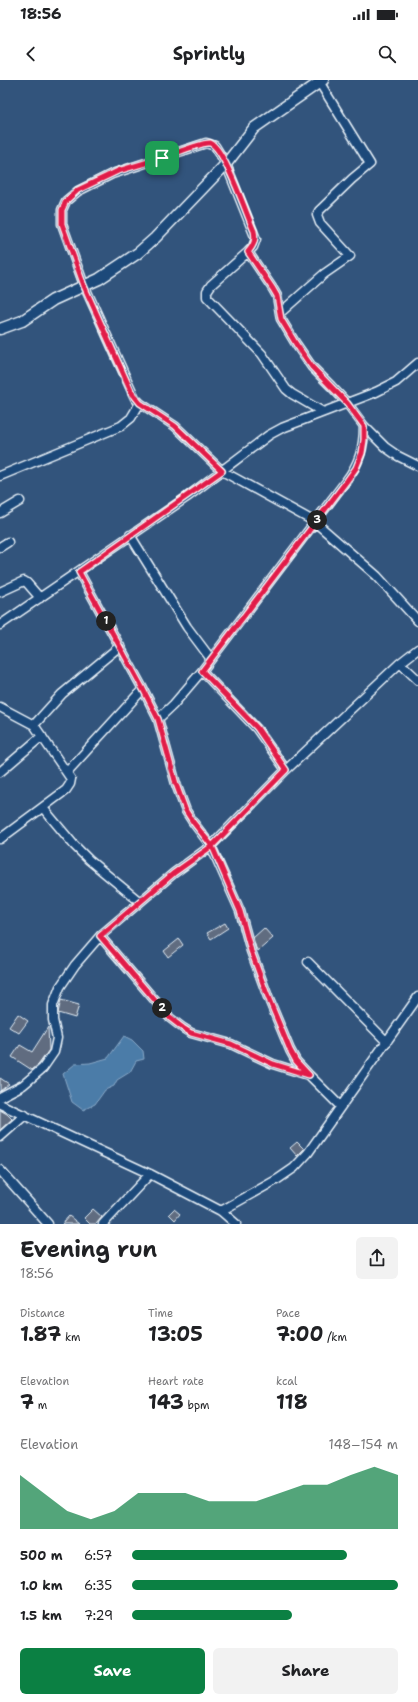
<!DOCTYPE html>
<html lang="en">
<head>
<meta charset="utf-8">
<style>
  body { margin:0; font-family:"Shantell Sans",sans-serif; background:#f2f2f2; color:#202124; height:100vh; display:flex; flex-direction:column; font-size:15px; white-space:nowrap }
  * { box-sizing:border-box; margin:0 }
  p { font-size:13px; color:#757577 }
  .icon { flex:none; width:22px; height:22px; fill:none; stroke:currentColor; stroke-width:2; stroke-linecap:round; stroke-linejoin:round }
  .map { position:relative; height:1144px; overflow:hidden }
  .sheet { display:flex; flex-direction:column; background:#fff; flex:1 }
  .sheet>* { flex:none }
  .pin { position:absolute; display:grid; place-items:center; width:34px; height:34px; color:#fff; margin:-17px; border-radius:8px; box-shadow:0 2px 6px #0006 }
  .km { position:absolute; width:20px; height:20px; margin:-10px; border-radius:50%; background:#222; color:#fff; font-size:11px; line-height:20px; text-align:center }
  .round { display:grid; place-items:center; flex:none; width:42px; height:42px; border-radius:6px; background:#f2f2f2 }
  .headline { display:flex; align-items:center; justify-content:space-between; height:68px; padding:0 20px }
  h1 { font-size:22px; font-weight:700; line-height:30px }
  .metrics { display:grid; grid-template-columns:repeat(3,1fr); gap:6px; height:68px; padding:4px 20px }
  .metrics div { display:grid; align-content:center }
  .metrics b { font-size:20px; font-weight:700 }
  .metrics small { font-size:11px; font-weight:400 }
  .metrics p { font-size:11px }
  .chart { height:112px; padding:8px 20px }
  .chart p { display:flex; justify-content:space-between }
  .chart svg { width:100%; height:72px; margin-top:4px; fill:#0b8043; opacity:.7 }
  .primary-button { display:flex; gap:8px; margin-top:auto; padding:8px 20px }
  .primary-button a { flex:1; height:46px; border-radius:6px; background:#0b8043; color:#fff; font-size:16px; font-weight:700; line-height:46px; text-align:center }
  .primary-button a+a { background:#f2f2f2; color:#202124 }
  ul { padding:0 20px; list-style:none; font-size:13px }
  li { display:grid; grid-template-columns:64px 48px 1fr; align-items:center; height:30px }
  li i { height:10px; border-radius:5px; background:#0b8043 }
  .status { display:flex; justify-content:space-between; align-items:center; height:28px; padding:0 20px; background:#fff; direction:ltr }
  .status svg { height:11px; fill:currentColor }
  header { display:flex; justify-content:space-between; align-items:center; height:52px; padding:0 20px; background:#fff; font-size:18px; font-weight:700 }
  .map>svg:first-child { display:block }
  .water { fill:#4b7ba8; stroke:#8aaac8 }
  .building { fill:#606c80; stroke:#e8f1f8 }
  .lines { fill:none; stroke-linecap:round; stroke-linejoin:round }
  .minor-casing { stroke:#e8f1f8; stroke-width:11 }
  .tertiary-casing { stroke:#e8f1f8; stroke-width:13 }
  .minor { stroke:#1f4a7a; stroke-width:8 }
  .tertiary { stroke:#1f4a7a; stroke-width:10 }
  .route-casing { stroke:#fff; stroke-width:8 }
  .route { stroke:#e11d48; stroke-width:5 }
</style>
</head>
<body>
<div class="status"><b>18:56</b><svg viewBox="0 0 49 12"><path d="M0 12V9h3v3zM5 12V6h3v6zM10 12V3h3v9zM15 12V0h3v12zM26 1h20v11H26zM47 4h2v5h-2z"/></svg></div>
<header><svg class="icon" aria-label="back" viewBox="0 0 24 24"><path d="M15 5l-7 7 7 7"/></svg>Sprintly<svg class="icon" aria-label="search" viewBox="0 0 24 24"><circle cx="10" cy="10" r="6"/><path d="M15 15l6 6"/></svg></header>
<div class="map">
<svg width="418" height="1144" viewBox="0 0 418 1144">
  <rect width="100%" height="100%" fill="#32547c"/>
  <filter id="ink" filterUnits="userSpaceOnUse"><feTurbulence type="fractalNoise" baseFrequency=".025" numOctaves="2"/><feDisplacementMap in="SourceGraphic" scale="8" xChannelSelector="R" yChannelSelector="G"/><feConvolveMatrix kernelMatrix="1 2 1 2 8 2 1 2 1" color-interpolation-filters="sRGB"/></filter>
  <g filter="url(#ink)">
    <path class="water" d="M124 956 132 960 143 971 144 979 136 981 130 992 117 1000 114 1006 105 1010 95 1024 83 1030 72 1022 63 994 75 984 90 983 108 978Z"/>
    <path class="building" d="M225 843 228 848 211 859 207 853Z
      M264 848 273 858 258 871 256 868 253 858Z
      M179 859 183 865 168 877 164 871Z
      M61 920 79 925 75 938 58 933Z
      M18 934 28 941 19 953 9 947Z
      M48 947 49 970 39 984 32 990 12 977 20 965 32 972Z
      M0 998 9 1004 0 1011Z
      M0 1030 7 1034 12 1039 0 1050Z
      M297 1062 304 1069 297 1076 290 1068Z
      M93 1129 102 1137 96 1144H90L84 1138Z
      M174 1129 180 1134 175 1140 169 1134Z
      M69 1136 79 1144H62Z"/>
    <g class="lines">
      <g class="minor-casing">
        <path id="minor" d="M248 172 273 209 277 216 281 239 296 264 312 287 331 306 347 323 364 346 385 367 398 376 418 386
          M280 233 324 194 350 176 320 143 317 135 319 131 352 99 370 84 318 0
          M323 332 292 314 286 309 262 274 207 217V211L211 205 248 172 253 167 256 159 226 84 215 66 206 63 112 94 78 111 66 121 62 130V144L84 205 135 318 140 323 175 346 222 391 315 442 377 496 418 541
          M0 396 121 346 131 338 140 323
          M0 433 20 421
          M130 455 187 547 211 579
          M0 467 8 462
          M79 492 143 609 158 639 176 704 186 731 193 742 211 766 240 831 251 871 268 917 290 970 296 981 309 995 340 1026
          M0 512 24 501 27 503 40 518
          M0 545 187 417 269 355 282 348 376 312 396 302 418 283
          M400 583 418 600
          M202 591 257 649 286 690
          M0 627 34 645 71 699 70 704 66 710 0 759
          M158 639 173 625 202 591 346 401C359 384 364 368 364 346
          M34 645 62 614 120 566
          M0 692 42 656
          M67 692 143 609
          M43 728 74 765 89 780 140 822
          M100 856 170 938 183 948 191 953 231 964 273 984 308 995
          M308 882 387 962
          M0 1017 23 1005 43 988 54 972 57 958 53 940V925L60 907 75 885 100 856 174 793 211 766 286 690 400 583 418 569
          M0 1024 150 1094 221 1131 236 1144
          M0 1057 25 1035
          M0 1090 48 1144
          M221 1131 278 1099 294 1088 308 1073 418 917
          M103 1144 150 1094"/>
      </g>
      <g class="tertiary-casing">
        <path id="tertiary" d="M0 249 22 241 53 220 99 199 138 173 155 158 226 84 254 48 323 0"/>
      </g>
      <use href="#minor" class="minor"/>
      <use href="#tertiary" class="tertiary"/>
    </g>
  </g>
  <g class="lines" filter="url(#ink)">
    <g class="route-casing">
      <path id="route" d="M162 78 118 91 78 110 66 121 62 130V144L84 206 132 313 140 323 175 346 222 391 79 492 143 609 158 639 176 704 186 731 193 742 212 766 240 831 251 871 268 917 290 970 296 981 309 995 273 984 231 964 191 953 183 948 170 938 100 856 174 793 212 766 286 690 257 648 202 591 346 402 356 388 362 373 364 360V346L347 323 312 287 296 264 281 239 277 216 273 209 248 172C254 165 256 160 254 151 247 136 224 67 210 63 203 62 170 75 162 78"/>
    </g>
    <use href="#route" class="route"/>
  </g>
</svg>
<div class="pin" style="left:162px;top:78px;background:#1e9e55"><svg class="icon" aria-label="arrive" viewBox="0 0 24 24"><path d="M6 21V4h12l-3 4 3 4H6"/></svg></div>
<b class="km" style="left:106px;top:541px">1</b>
<b class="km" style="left:162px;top:928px">2</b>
<b class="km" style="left:317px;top:440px">3</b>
</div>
<section class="sheet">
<div class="headline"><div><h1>Evening run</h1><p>18:56</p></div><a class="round"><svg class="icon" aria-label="share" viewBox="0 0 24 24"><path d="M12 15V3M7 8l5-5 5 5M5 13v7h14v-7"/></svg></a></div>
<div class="metrics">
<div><p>Distance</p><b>1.87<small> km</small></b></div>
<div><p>Time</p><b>13:05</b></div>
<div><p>Pace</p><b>7:00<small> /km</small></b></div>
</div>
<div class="metrics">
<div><p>Elevation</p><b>7<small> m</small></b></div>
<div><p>Heart rate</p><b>143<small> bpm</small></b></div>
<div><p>kcal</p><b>118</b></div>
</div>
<div class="chart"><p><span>Elevation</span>148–154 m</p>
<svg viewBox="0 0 160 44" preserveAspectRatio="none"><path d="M0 44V11L10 22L20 33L30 38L40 33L50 22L60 22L70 22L80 27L90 27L100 27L110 22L120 17L130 17L140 11L150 6L160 11V44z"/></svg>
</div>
<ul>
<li><b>500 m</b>6:57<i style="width:81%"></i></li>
<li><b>1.0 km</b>6:35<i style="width:100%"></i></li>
<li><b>1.5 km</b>7:29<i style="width:60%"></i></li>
</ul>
<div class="primary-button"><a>Save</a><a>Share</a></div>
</section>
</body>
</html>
